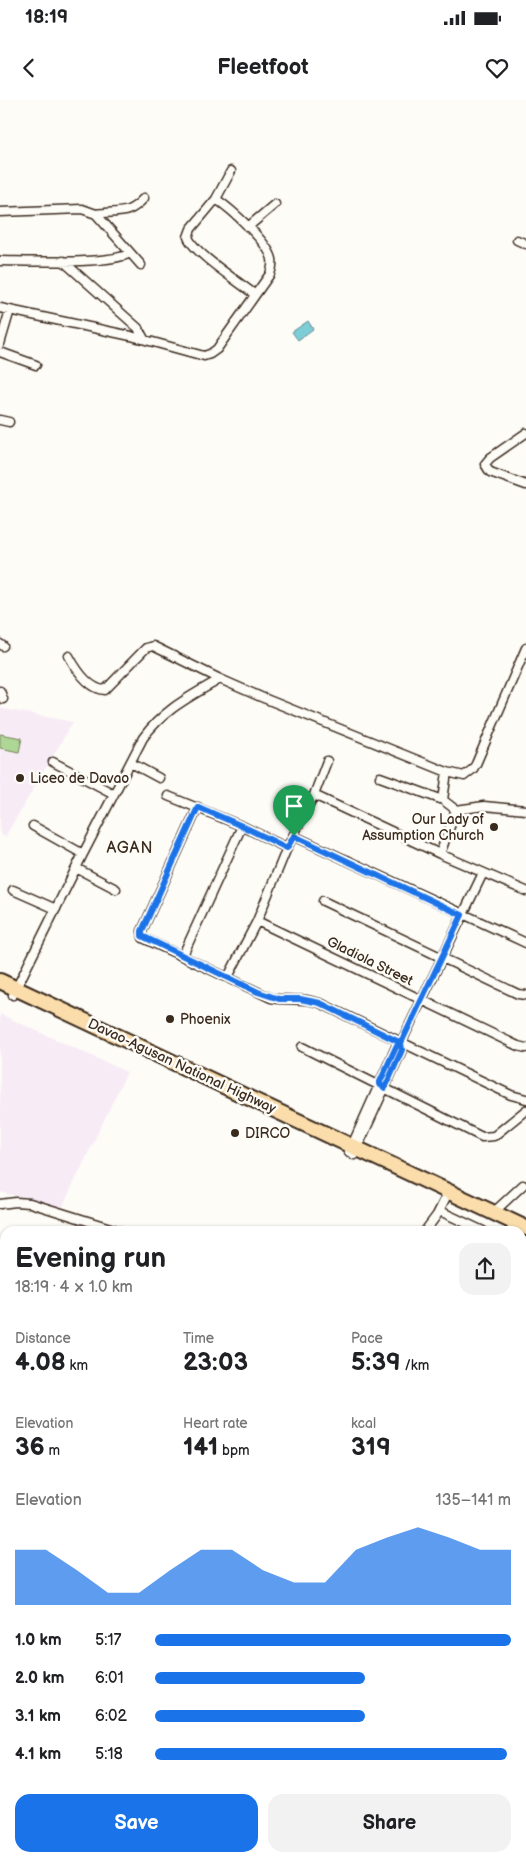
<!DOCTYPE html>
<html lang="en">
<head>
<meta charset="utf-8">
<style>
  body { margin:0; font-family:"Balsamiq Sans",sans-serif; background:#f2f2f2; color:#202124; height:100vh; display:flex; flex-direction:column; font-size:19px; white-space:nowrap }
  * { box-sizing:border-box; margin:0 }
  p { font-size:16px; color:#757577 }
  .icon { flex:none; width:28px; height:28px; fill:none; stroke:currentColor; stroke-width:2; stroke-linecap:round; stroke-linejoin:round }
  .map { position:relative; flex:1; overflow:hidden }
  .sheet { position:absolute; left:0px; top:1126px; width:526px; height:636px; display:flex; flex-direction:column; background:#fff; border-radius:15px 15px 0 0; box-shadow:0 1px 4px #0004 }
  .sheet>* { flex:none }
  .pin { position:absolute; display:grid; place-items:center; width:42px; height:42px; color:#fff; margin:-51px -21px; border-radius:50% 50% 50% 0; rotate:-45deg; box-shadow:0 0 5px #0007 }
  .pin .icon { rotate:45deg }
  .round { display:grid; place-items:center; flex:none; width:52px; height:52px; border-radius:15px; background:#f2f2f2 }
  .head { display:flex; align-items:center; justify-content:space-between; height:85px; padding:0 15px }
  h1 { font-size:28px; font-weight:600; line-height:38px }
  .stats { display:grid; grid-template-columns:repeat(3,1fr); gap:8px; height:85px; padding:5px 15px }
  .stats div { display:grid; align-content:center }
  .stats b { font-size:25px; font-weight:600 }
  .stats small { font-size:14px; font-weight:400 }
  .stats p { font-size:14px }
  .chart { height:140px; padding:10px 15px }
  .chart p { display:flex; justify-content:space-between }
  .chart svg { width:100%; height:90px; margin-top:5px; fill:#1a73e8; opacity:.7 }
  .action { display:flex; gap:10px; margin-top:auto; padding:10px 15px }
  .action a { flex:1; height:58px; border-radius:15px; background:#1a73e8; color:#fff; font-size:20px; font-weight:600; line-height:58px; text-align:center }
  .action a+a { background:#f2f2f2; color:#202124 }
  ul { padding:0 15px; list-style:none; font-size:16px }
  li { display:grid; grid-template-columns:80px 60px 1fr; align-items:center; height:38px }
  li i { height:12px; border-radius:6px; background:#1a73e8 }
  .status { display:flex; justify-content:space-between; align-items:center; height:35px; padding:0 25px; background:#fff; direction:ltr }
  .status svg { height:14px; fill:currentColor }
  header { display:flex; justify-content:space-between; align-items:center; height:65px; padding:0 15px; background:#fff; font-size:22px; font-weight:600 }
  .map>svg:first-child { display:block }
  .built { fill:#f7ecf6 }
  .green { fill:#aed795; stroke:#74805a }
  .water { fill:#7dcdd7; stroke:#638c8d }
  .lines { fill:none; stroke-linecap:round; stroke-linejoin:round }
  .street-casing { stroke:#3b2a1e; stroke-width:11 }
  .highway-casing { stroke:#3b2a1e; stroke-width:18 }
  .street { stroke:#fdfcf7; stroke-width:8 }
  .highway { stroke:#faddab; stroke-width:14 }
  .route-casing { stroke:#fff; stroke-width:10 }
  .route { stroke:#1a73e8; stroke-width:6 }
  .poi-dot { fill:#3b2a1e; stroke:#fdfcf7; stroke-width:2 }
  .labels { text-anchor:middle; dominant-baseline:central; stroke-width:5; stroke-linejoin:round; paint-order:stroke }
  .poi-label { font-size:14px; fill:#3b2a1e; stroke:#fdfcf7; text-anchor:start }
  .street-label { font-size:14px; fill:#3b2a1e; stroke:#fdfcf7 }
  .quarter-label { font-size:16px; letter-spacing:1px; fill:#3b2a1e; stroke:#fdfcf7 }
</style>
</head>
<body>
<div class="status"><b>18:19</b><svg viewBox="0 0 49 12"><path d="M0 12V9h3v3zM5 12V6h3v6zM10 12V3h3v9zM15 12V0h3v12zM26 1h20v11H26zM47 4h2v5h-2z"/></svg></div>
<header><svg class="icon" aria-label="back" viewBox="0 0 24 24"><path d="M15 5l-7 7 7 7"/></svg>Fleetfoot<svg class="icon" aria-label="heart" viewBox="0 0 24 24"><path d="M12 20l-8-8c-3-5 5-10 8-4 3-6 11-1 8 4z"/></svg></header>
<div class="map">
<svg width="526" height="1762" viewBox="0 0 526 1762">
  <rect width="100%" height="100%" fill="#fdfcf7"/>
  <filter id="ink" filterUnits="userSpaceOnUse"><feTurbulence type="fractalNoise" baseFrequency=".02" numOctaves="2"/><feDisplacementMap in="SourceGraphic" scale="10" xChannelSelector="R" yChannelSelector="G"/><feConvolveMatrix kernelMatrix="1 2 1 2 8 2 1 2 1" color-interpolation-filters="sRGB"/></filter>
  <g filter="url(#ink)">
    <path class="built" d="M0 608 73 622 5 737 0 734Z
      M0 914 127 972 62 1108 0 1092Z"/>
    <path class="green" d="M0 634 22 638 19 652 0 648Z
      M526 1375V1492L521 1490V1379Z"/>
    <path class="water" d="M308 221 313 229 298 240 292 232Z
      M526 1672V1727L521 1726V1673Z
      M372 1758H416L403 1762H362Z"/>
    <g class="lines">
      <g class="street-casing">
        <path id="street" d="M231 71 216 99 191 129 188 137C194 153 239 182 254 194
          M0 112 82 109 96 114 141 165
          M96 114C118 110 127 117 144 98
          M248 127 275 104
          M517 140 526 144
          M0 161C25 161 112 165 130 153
          M63 161 138 228 144 239
          M0 208 131 236 204 256 210 254 217 249 270 174C272 169 273 165 272 159 268 142 231 109 216 99
          M0 244 10 210
          M0 252 36 265
          M0 320 9 322
          M526 333 490 358 485 364 490 372 526 385
          M0 544 3 546
          M69 556C76 569 89 589 105 590L146 548 153 546 220 579 261 597 447 672 464 676 473 669 476 664 526 548
          M0 591 3 599
          M53 662 114 694
          M131 663 159 678
          M447 672 443 700 456 710 484 706 526 710
          M380 677 443 700
          M314 695 440 754 526 791
          M168 696 242 726 287 748
          M198 707 142 831 143 838 271 898 279 899 307 900 320 903 511 995 526 999
          M33 726 83 754
          M294 736 526 843
          M440 754 456 710
          M76 768 116 789
          M13 790 56 809
          M323 801 518 894 526 895
          M257 821 518 946 526 948
          M183 855 242 726
          M228 877 257 821 287 748 314 695 327 661
          M13 895 83 754 143 638C164 609 190 597 220 579
          M302 947 482 1037 494 1036 526 1010
          M349 1052 396 947 401 943
          M354 1055 402 950 401 943 483 773
          M0 1104 16 1102 30 1103 120 1131
          M440 1111 483 1131
          M494 1112 523 1085
          M425 1131 437 1115 449 1091
          M510 1131 511 1130
          M521 1268 526 1262
          M0 1431 5 1449
          M0 1611 5 1608
          M199 1758 201 1762"/>
      </g>
      <g class="highway-casing">
        <path id="highway" d="M0 881 526 1128"/>
      </g>
      <use href="#street" class="street"/>
      <use href="#highway" class="highway"/>
    </g>
  </g>
  <g class="lines" filter="url(#ink)">
    <g class="route-casing">
      <path id="route" d="M294 736 287 748 242 726 198 707 142 831V836L258 892 279 899H300L320 903 401 943 402 950 385 988 379 984 396 947 401 943 462 815 294 736"/>
    </g>
    <use href="#route" class="route"/>
  </g>
  <g class="poi-dot">
    <circle cx="20" cy="678" r="5"/>
    <circle cx="494" cy="727" r="5"/>
    <circle cx="170" cy="919" r="5"/>
    <circle cx="235" cy="1033" r="5"/>
  </g>
  <g class="labels">
    <g class="poi-label">
      <text x="30" y="678">Liceo de Davao</text>
      <text x="484" y="719" text-anchor="end">Our Lady of<tspan x="484" dy="16">Assumption Church</tspan></text>
      <text x="180" y="919">Phoenix</text>
      <text x="245" y="1033">DIRCO</text>
    </g>
    <g class="street-label">
      <text transform="translate(370 861) rotate(26)">Gladiola Street</text>
      <text transform="translate(182 966) rotate(25)">Davao-Agusan National Highway</text>
    </g>
    <g class="quarter-label">
      <text x="130" y="748">AGAN</text>
    </g>
  </g>
</svg>
<div class="pin" style="left:294px;top:736px;background:#1e9e55"><svg class="icon" aria-label="arrive" viewBox="0 0 24 24"><path d="M6 21V4h12l-3 4 3 4H6"/></svg></div>
<section class="sheet">
<div class="head"><div><h1>Evening run</h1><p>18:19 · 4 × 1.0 km</p></div><a class="round"><svg class="icon" aria-label="share" viewBox="0 0 24 24"><path d="M12 15V3M7 8l5-5 5 5M5 13v7h14v-7"/></svg></a></div>
<div class="stats">
<div><p>Distance</p><b>4.08<small> km</small></b></div>
<div><p>Time</p><b>23:03</b></div>
<div><p>Pace</p><b>5:39<small> /km</small></b></div>
</div>
<div class="stats">
<div><p>Elevation</p><b>36<small> m</small></b></div>
<div><p>Heart rate</p><b>141<small> bpm</small></b></div>
<div><p>kcal</p><b>319</b></div>
</div>
<div class="chart"><p><span>Elevation</span>135–141 m</p>
<svg viewBox="0 0 160 44" preserveAspectRatio="none"><path d="M0 44V17L10 17L20 27L30 38L40 38L50 27L60 17L70 17L80 27L90 33L100 33L110 17L120 11L130 6L140 11L150 17L160 17V44z"/></svg>
</div>
<ul>
<li><b>1.0 km</b>5:17<i style="width:100%"></i></li>
<li><b>2.0 km</b>6:01<i style="width:59%"></i></li>
<li><b>3.1 km</b>6:02<i style="width:59%"></i></li>
<li><b>4.1 km</b>5:18<i style="width:99%"></i></li>
</ul>
<div class="action"><a>Save</a><a>Share</a></div>
</section>
</div>
</body>
</html>
